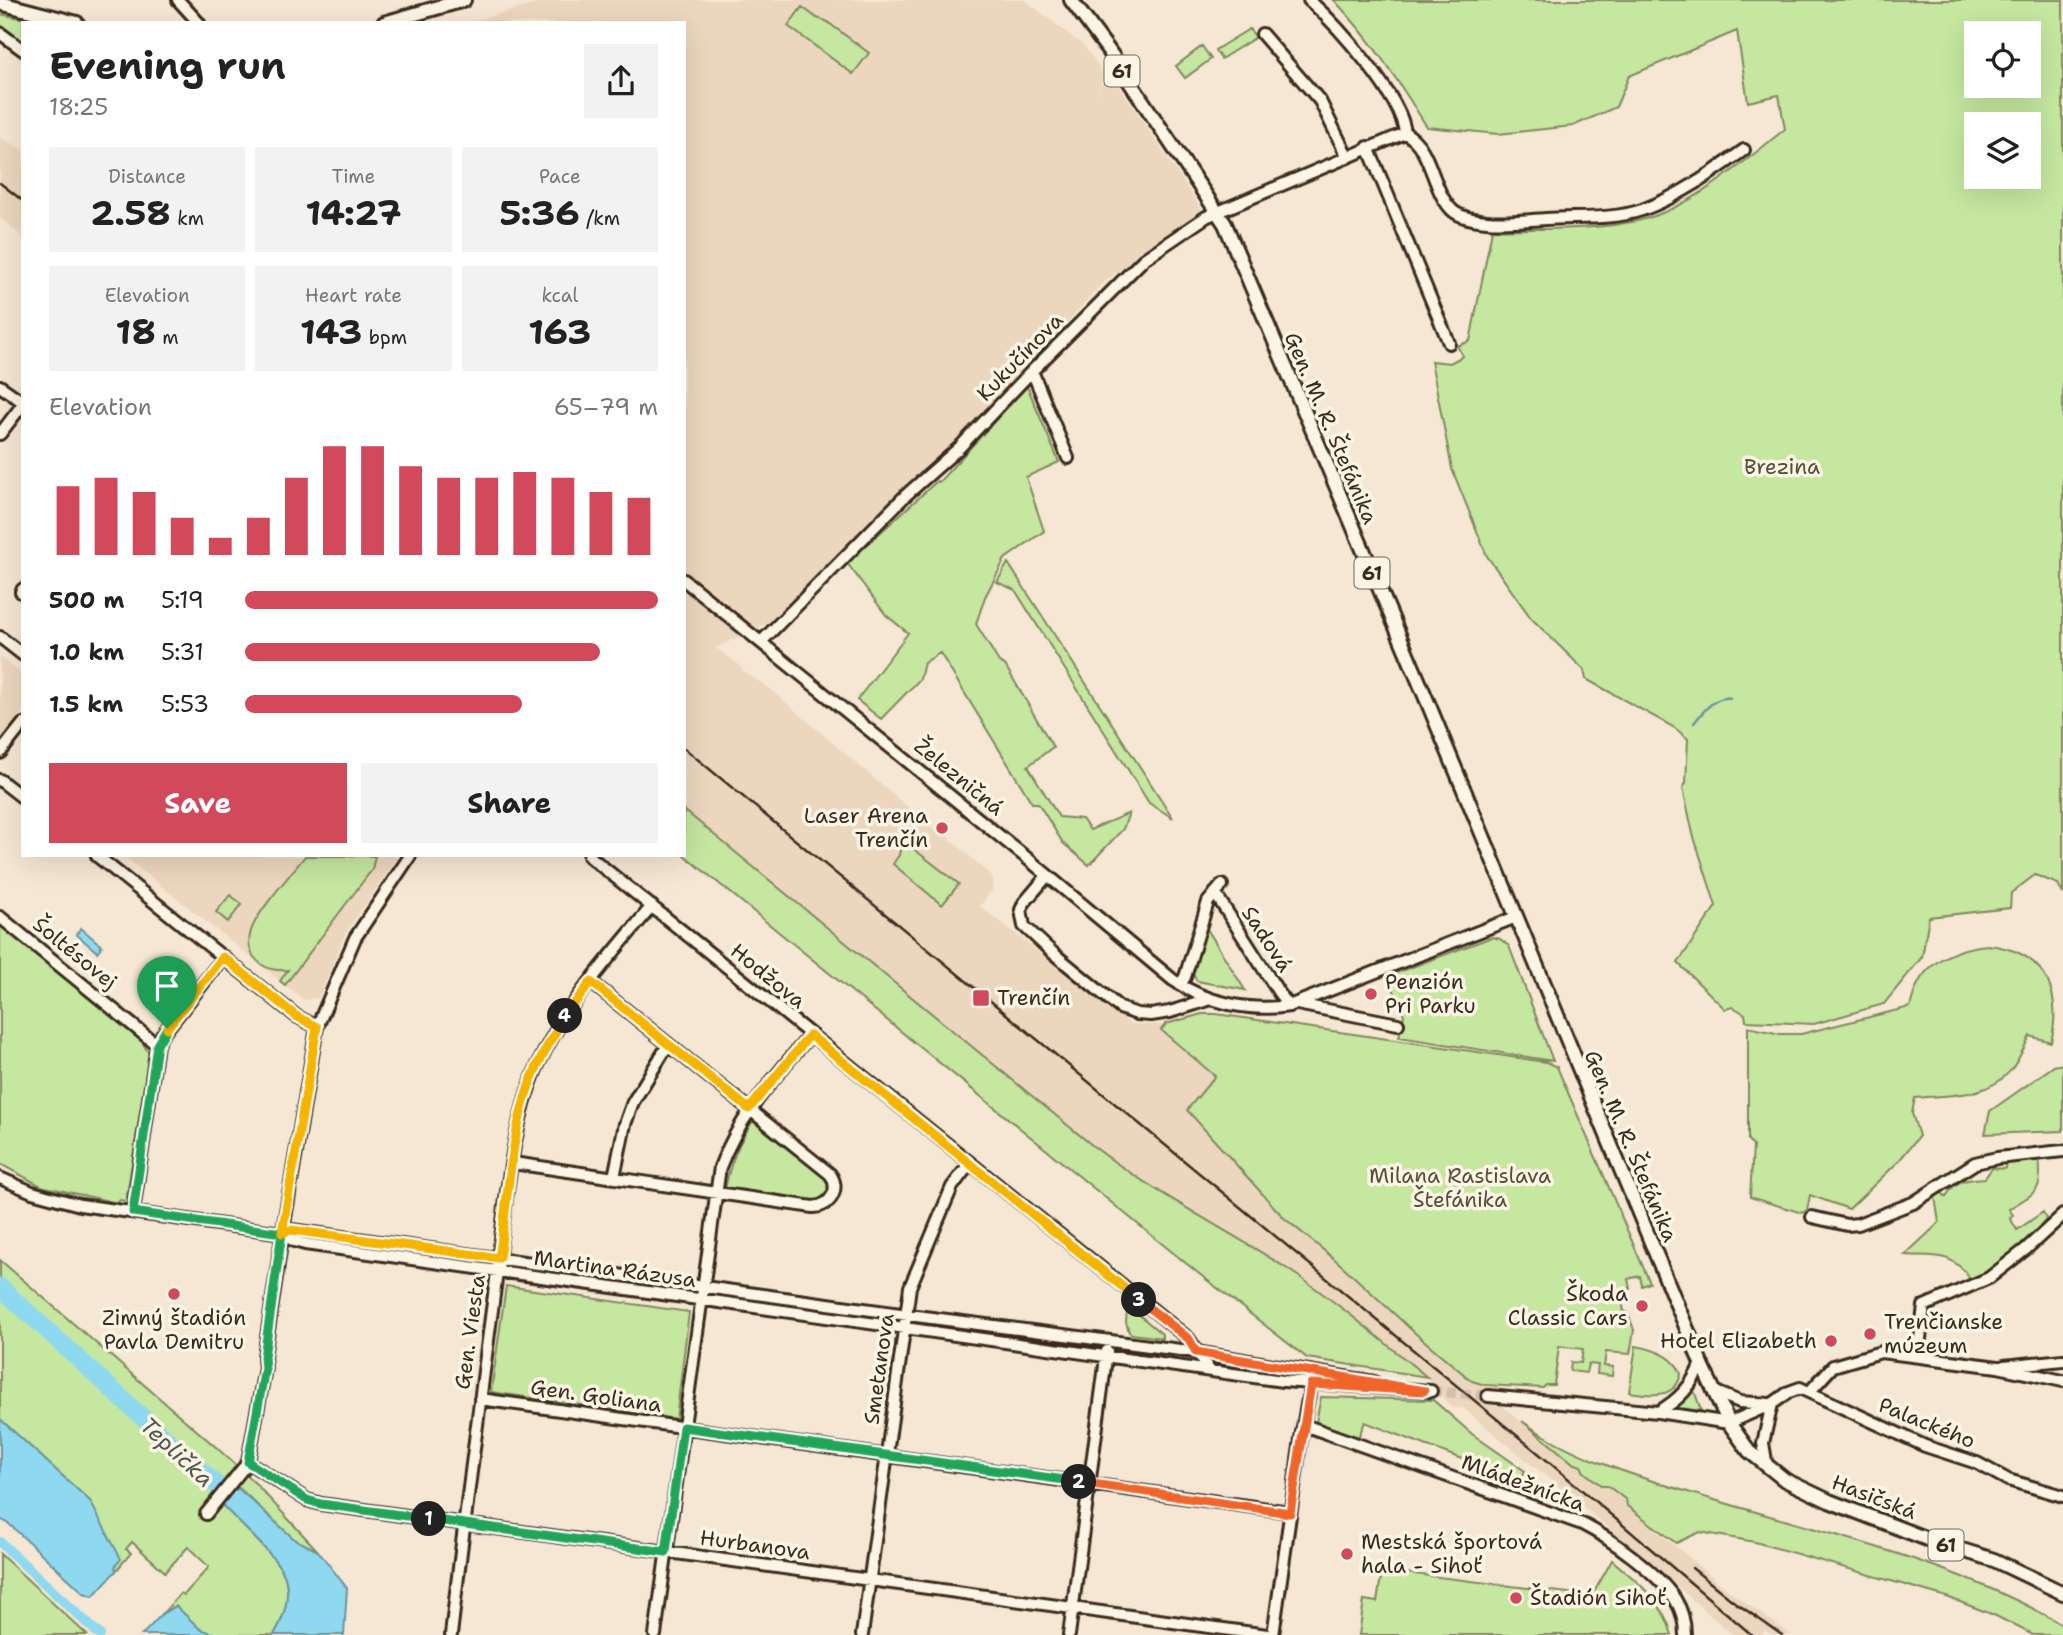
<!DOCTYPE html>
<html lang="en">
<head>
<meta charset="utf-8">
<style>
  body { margin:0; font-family:"Shantell Sans",sans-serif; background:#f2f2f2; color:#222; height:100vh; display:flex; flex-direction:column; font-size:26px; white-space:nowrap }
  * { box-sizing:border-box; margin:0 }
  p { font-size:23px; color:#767676 }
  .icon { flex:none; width:38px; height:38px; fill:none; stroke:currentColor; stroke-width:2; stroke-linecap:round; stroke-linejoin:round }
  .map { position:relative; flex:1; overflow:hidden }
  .drawer { position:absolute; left:21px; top:21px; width:665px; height:836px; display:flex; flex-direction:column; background:#fff; border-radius:0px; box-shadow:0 7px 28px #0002 }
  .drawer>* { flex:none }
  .tools { position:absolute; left:1964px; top:21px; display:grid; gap:14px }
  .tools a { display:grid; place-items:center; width:77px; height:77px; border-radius:0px; background:#fff; box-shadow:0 7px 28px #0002; font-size:35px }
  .pin { position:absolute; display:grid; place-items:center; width:60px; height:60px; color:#fff; margin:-72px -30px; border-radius:50% 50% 50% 0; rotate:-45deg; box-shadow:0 0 7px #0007 }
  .pin .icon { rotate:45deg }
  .km { position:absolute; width:35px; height:35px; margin:-18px; border-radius:50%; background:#222; color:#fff; font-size:19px; line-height:35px; text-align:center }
  .round { display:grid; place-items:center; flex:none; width:74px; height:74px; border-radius:0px; background:#f2f2f2 }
  .headline { display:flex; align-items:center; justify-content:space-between; height:119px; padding:0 28px }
  h1 { font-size:38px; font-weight:700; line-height:52px }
  .stats { display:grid; grid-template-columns:repeat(3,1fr); gap:10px; height:119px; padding:7px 28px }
  .stats div { display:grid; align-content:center; border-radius:0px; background:#f2f2f2; text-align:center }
  .stats b { font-size:35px; font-weight:700 }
  .stats small { font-size:19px; font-weight:400 }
  .stats p { font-size:19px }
  .chart { height:196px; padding:14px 28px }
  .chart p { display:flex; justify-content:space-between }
  .chart svg { width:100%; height:126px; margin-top:7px; stroke:#d1495b; stroke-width:6 }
  .button { display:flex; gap:14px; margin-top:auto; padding:14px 28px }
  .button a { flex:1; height:80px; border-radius:0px; background:#d1495b; color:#fff; font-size:28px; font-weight:700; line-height:80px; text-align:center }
  .button a+a { background:#f2f2f2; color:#222 }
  ul { padding:0 28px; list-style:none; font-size:23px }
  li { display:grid; grid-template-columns:112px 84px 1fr; align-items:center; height:52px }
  li i { height:18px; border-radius:9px; background:#d1495b }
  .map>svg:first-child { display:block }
  .built { fill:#edd6be }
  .green { fill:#c5e7a0; stroke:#80885f; stroke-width:2; fill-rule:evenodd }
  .water { fill:#8fd9f0; stroke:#6d939c; stroke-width:2 }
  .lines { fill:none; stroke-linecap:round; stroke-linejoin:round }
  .stream { stroke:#6d939c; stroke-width:2.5 }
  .canal { stroke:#8fd9f0; stroke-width:10 }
  .river { stroke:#8fd9f0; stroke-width:18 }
  .minor-tunnel { stroke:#d0c1af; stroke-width:10; stroke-dasharray:10 5; stroke-linecap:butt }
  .minor-casing { stroke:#3b2a1e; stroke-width:16 }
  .major-casing { stroke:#3b2a1e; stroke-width:18 }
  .minor { stroke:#fcf5e5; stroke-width:10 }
  .major { stroke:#fcf5e5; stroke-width:12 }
  .rail { stroke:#3b2a1e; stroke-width:2.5 }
  .split-1-casing { stroke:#fff; stroke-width:14 }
  .split-2-casing { stroke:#fff; stroke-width:14 }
  .split-3-casing { stroke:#fff; stroke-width:14 }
  .split-4-casing { stroke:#fff; stroke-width:14 }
  .split-5-casing { stroke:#fff; stroke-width:14 }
  .split-1 { stroke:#22a559; stroke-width:9 }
  .split-2 { stroke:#22a559; stroke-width:9 }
  .split-3 { stroke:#f0652b; stroke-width:9 }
  .split-4 { stroke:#f5b400; stroke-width:9 }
  .split-5 { stroke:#f5b400; stroke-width:9 }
  .poi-dot { fill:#d1495b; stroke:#fcf5e5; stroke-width:2.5 }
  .labels { text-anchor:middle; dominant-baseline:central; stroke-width:7; stroke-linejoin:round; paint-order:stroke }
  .shield { fill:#fcf5e5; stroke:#75675a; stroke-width:2 }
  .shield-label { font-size:19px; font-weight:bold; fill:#3b2a1e }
  .street-label { font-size:21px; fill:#3b2a1e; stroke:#fcf5e5 }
  .park-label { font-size:21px; fill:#575038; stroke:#fcf5e5 }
  .poi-label { font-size:21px; fill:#3b2a1e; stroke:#fcf5e5; text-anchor:start }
  .water-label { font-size:23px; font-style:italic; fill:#505652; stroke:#fcf5e5 }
</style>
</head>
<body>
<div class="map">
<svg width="2063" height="1635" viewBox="0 0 2063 1635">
  <rect width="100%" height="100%" fill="#f5e7d3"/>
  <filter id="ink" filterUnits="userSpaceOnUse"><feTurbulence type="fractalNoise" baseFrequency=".0143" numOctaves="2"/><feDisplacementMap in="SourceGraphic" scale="14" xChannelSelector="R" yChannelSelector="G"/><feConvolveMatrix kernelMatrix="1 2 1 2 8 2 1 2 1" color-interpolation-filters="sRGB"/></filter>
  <g filter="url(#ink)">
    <path class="built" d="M551 0H1025L1084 46 1104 75 1095 98 1108 69 1202 210 1099 286 972 431 772 621 716 648 739 665 743 671 770 689 898 799 945 838 947 836 992 876 993 889 980 906 1131 1024 1161 1025 1191 1019 1216 1076 1187 1111 1226 1152 1415 1333 1472 1381 1483 1382 1501 1405 1573 1463 1581 1466 1584 1472 1602 1486H1608L1626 1500 1627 1506 1729 1591 1792 1635H1772L1764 1630 1763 1635H1733L1633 1548 1463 1408 1450 1407 1427 1377 1307 1358 1198 1273 684 855V23H465Z
      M0 137 23 150V237L0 218Z
      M0 657 23 675V711L0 740Z
      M124 856H394L397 858 345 934 319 998 304 1000Z"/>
    <path class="green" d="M1334 0H2063V894L2058 884 2035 875 2011 893 2010 908 1929 917 1922 957 1884 1004 1814 1024 1746 1021 1745 1014 1733 1007 1725 1009 1678 963 1716 906 1693 834 1683 788 1686 783 1688 739 1675 728 1586 679 1584 670 1531 618 1487 556 1452 469 1431 361 1450 363 1463 356 1457 346 1470 341 1492 230C1540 228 1595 231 1641 220 1692 208 1745 161 1785 129L1779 95 1748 102 1737 31 1629 76 1616 107 1573 126 1498 134 1427 127C1399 82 1371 39 1334 0ZM2028 33V86H1976V33ZM2028 124V177H1976V124Z
      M802 7 817 18 826 21 869 53 853 74 788 26Z
      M0 14 30 20 32 23H23V42L0 26Z
      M1249 29 1256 37 1221 59 1215 50Z
      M1202 46 1211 59 1185 78 1176 66Z
      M1027 386 1059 462 1026 477 1044 531 1005 559 985 597 976 624 999 662 1005 665 1053 747 1028 766 1059 817 1082 819 1090 830 1129 813 1123 829 1089 865 1063 843 1038 803H1032L940 653 924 663 920 679 881 719 857 700 908 633 886 615 847 563 937 481 939 482Z
      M1008 563 1173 818 1149 803 1015 590 997 582Z
      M684 810 1093 1146C1153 1192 1220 1226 1283 1266 1334 1299 1380 1339 1427 1377L1307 1358 1198 1273 684 855Z
      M901 846 911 847 959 884 942 905 893 864 899 855Z
      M305 856H375L372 870 367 876 285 985 280 981 288 970C274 971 263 969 254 957 249 950 248 940 251 931 256 913 292 873 305 856Z
      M230 895 242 904 228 922 216 912Z
      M0 925 140 1038 149 1054 126 1201 119 1200 118 1203 41 1186 0 1164Z
      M1207 929 1245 990 1197 981 1192 973 1203 931Z
      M1492 937 1500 939 1509 946 1553 1061 1399 1037 1404 1015 1388 976Z
      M1988 945C2043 951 2063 988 2051 1042L2030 1036C2024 1047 2019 1060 2011 1070 1988 1098 1948 1095 1915 1098L1912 1113 1919 1136 1898 1162 1849 1209 1810 1195 1807 1210 1802 1213 1750 1197 1753 1146 1748 1140V1027L1780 1034H1801L1910 1007C1912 1000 1914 992 1917 986 1929 959 1961 947 1988 945Z
      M1202 1014H1216L1546 1062 1557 1067 1650 1283 1642 1286 1640 1276 1628 1279 1630 1289 1622 1290 1620 1294 1624 1311 1628 1313 1634 1330 1630 1354 1606 1352 1604 1366 1613 1367 1612 1376 1597 1374 1598 1365 1588 1364 1586 1373 1570 1371 1571 1362 1581 1363 1583 1349 1559 1346 1554 1385H1546L1543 1388 1485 1385 1472 1381 1415 1333 1338 1262 1284 1218 1187 1110 1215 1076 1161 1030 1166 1024Z
      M2063 1064V1131L1985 1134 1990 1111 2054 1066Z
      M755 1118 829 1179 830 1193 819 1203 725 1191C729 1163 739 1141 755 1118Z
      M2039 1157C2043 1193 2037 1191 2009 1209L2013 1215 2010 1218 2017 1230 2043 1212 2046 1219C2029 1245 2000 1269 1970 1279 1952 1251 1935 1257 1905 1255L1939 1223 1935 1197 1941 1192 1946 1197C1955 1179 1966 1180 1985 1178L1992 1168 2005 1169 2006 1160Z
      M301 1237 491 1263 493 1265 492 1267 299 1238Z
      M0 1260 217 1448 255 1483 318 1551 294 1539 239 1488 223 1505C238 1524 277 1555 285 1577 291 1596 284 1618 274 1635H218L200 1630 176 1606 163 1613 181 1593 184 1595 209 1567 188 1547 165 1572 132 1542 126 1549 131 1553 116 1571 90 1501 0 1419Z
      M509 1265 694 1291 696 1293 695 1296 506 1268Z
      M506 1286 689 1312 676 1419 491 1392Z
      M710 1293 897 1319 899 1323 707 1296Z
      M1132 1309 1162 1334V1338L1132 1334 1129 1332 1126 1322 1127 1311Z
      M913 1321 1100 1347 1102 1350 910 1325Z
      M1636 1346C1653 1349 1675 1356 1681 1374 1675 1400 1650 1395 1629 1392Z
      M1115 1349 1191 1359 1196 1365 1115 1354Z
      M1210 1361 1304 1374 1305 1378 1303 1380 1216 1368Z
      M1693 1387 1701 1411 1674 1407Z
      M1321 1397 1433 1400 1472 1434 1525 1471 1519 1481 1365 1422 1358 1438 1316 1422Z
      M1522 1421C1576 1460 1645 1479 1708 1498 1827 1534 1956 1562 2063 1625V1635H2033L1994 1615 1947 1597 1755 1542 1700 1532 1676 1543 1627 1506 1626 1500 1608 1486H1602L1584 1472 1581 1466 1573 1463Z
      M0 1554 87 1635H0Z
      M1612 1560C1638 1583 1663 1600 1672 1635H1359L1364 1600 1377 1602 1382 1570 1592 1596Z"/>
    <path class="water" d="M81 928 102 946 97 952 76 934Z
      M0 1419 90 1501 121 1559 115 1566 116 1571 93 1596 84 1593 8 1523 0 1519Z
      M238 1488 294 1539 318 1551 347 1588 344 1635H274C284 1618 291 1596 285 1577 278 1557 238 1522 223 1506Z
      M176 1606 200 1629 218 1635H142L163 1613Z"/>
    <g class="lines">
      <path class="stream" d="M1694 723C1703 712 1714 696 1730 698"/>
      <path class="canal" d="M0 1542 100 1635"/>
      <path class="river" d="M0 1287 248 1514"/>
      <path class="minor-tunnel" d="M1431 1391 1488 1396"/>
      <g class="minor-casing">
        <path id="minor" d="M178 0 199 23
          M1309 0C1337 25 1402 97 1405 133
          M0 33 23 50
          M1262 34 1320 101 1347 156
          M1368 147 1449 343
          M1032 371 1068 458
          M0 386 23 402
          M0 434 23 404
          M684 580 1028 859 1173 980C1206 1003 1250 1012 1289 1006L1516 917
          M21 592 23 589
          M0 637 23 655
          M762 641 905 496 959 448 1032 371 1144 259 1206 217 1405 133C1432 147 1431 189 1452 210 1460 218 1476 220 1487 221 1506 223 1527 220 1546 219 1578 217 1612 220 1642 210 1680 196 1712 173 1744 150
          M0 753 23 724
          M0 780 23 798
          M97 856 296 1016 317 1027
          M589 856 1189 1339 1209 1370
          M1047 876 1024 903 1021 910 1024 926 1053 953 1120 1008 1137 1014 1151 1015 1170 1012 1211 999
          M1215 893 1279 993 1289 1006
          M0 917 157 1045
          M1180 985 1185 977 1208 902 1222 885
          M1297 1004 1398 1024
          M513 1163 813 1207C831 1206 841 1189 830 1174L591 982
          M614 1177 625 1124 633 1102 668 1045
          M0 1178 32 1192 80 1205 282 1233 294 1241 305 1244 1283 1381 1431 1391
          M133 1212 157 1045 162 1035 224 957
          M1812 1217 1847 1225 1858 1224 1913 1203 1975 1163 1997 1158 2063 1151
          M282 1233 291 1230 307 1232 893 1313 1196 1352 1374 1382
          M1918 1355 1924 1306 1989 1278 2026 1249 2063 1215
          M2004 1366 2063 1360
          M1813 1388 1833 1366 1881 1352 1998 1367 2063 1381
          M1713 1391 1740 1402 1769 1404
          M1488 1396 1658 1412 1729 1423 1772 1404 1789 1392 1800 1388 1925 1446 1977 1463 2008 1480 2063 1496
          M480 1399 1290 1512
          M1658 1412C1679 1400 1692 1386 1701 1363
          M1304 1425 1582 1524C1610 1538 1658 1573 1675 1599 1682 1610 1685 1622 1685 1635
          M248 1462 307 1500 321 1504 1267 1635
          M1767 1467 1763 1443 1772 1404
          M206 1514 248 1462 265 1368 264 1357 284 1224 317 1027 355 938 410 856
          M451 1635C465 1514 481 1393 497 1272 505 1209 512 1121 538 1065 565 1005 611 956 652 906
          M655 1635 720 1167C739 1116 776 1076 810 1035
          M862 1635 910 1287 952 1187 970 1163
          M1069 1635 1107 1351
          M1273 1635 1302 1432 1312 1377"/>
      </g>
      <g class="major-casing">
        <path id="major" d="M1071 0 1109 51 1225 224 1428 703 1701 1363 1729 1423 1749 1451 1785 1480 1829 1501 1927 1539 1994 1560 2063 1593
          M0 3 77 23
          M384 23 464 0"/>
      </g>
      <use href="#minor" class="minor"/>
      <use href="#major" class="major"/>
      <path class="rail" d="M0 183 23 201
        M684 748 1543 1457 1752 1635
        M1692 1568 1733 1601 1782 1635"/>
    </g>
  </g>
  <g class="lines" filter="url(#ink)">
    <g class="split-1-casing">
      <path id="split-1" d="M167 1028 157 1045 133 1212 282 1233 264 1357 265 1368 248 1462 307 1500 321 1504 429 1519"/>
    </g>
    <g class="split-2-casing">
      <path id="split-2" d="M429 1519 666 1552 683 1427 1079 1482"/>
    </g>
    <g class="split-3-casing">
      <path id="split-3" d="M1079 1482 1290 1513 1311 1384 1424 1391 1196 1352 1189 1339 1139 1300"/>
    </g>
    <g class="split-4-casing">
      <path id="split-4" d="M565 1016 591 982 749 1109 810 1035 1139 1300"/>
    </g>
    <g class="split-5-casing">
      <path id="split-5" d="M167 1028 223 957 296 1016 317 1027 282 1233 291 1230 499 1258C508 1200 510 1138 530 1083 539 1059 552 1038 565 1016"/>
    </g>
    <use href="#split-1" class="split-1"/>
    <use href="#split-2" class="split-2"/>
    <use href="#split-3" class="split-3"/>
    <use href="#split-4" class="split-4"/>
    <use href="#split-5" class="split-5"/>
  </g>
  <g class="poi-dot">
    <circle cx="942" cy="828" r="7"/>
    <circle cx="1371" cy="994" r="7"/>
    <rect x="972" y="989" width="18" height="18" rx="3.5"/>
    <circle cx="174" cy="1294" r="7"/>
    <circle cx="1642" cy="1306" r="7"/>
    <circle cx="1870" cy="1334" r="7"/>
    <circle cx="1831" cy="1341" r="7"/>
    <circle cx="1347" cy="1554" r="7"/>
    <circle cx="1516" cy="1598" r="7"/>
  </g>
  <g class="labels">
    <g class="shield">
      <rect x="1104.5" y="55.5" width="35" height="31" rx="5"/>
      <rect x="1354.5" y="557.5" width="35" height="31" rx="5"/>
      <rect x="1928.5" y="1529.5" width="35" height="31" rx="5"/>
    </g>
    <g class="shield-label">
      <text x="1122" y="71">61</text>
      <text x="1372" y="573">61</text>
      <text x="1946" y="1545">61</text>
    </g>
    <g class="street-label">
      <text transform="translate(1020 357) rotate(-46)">Kukučínova</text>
      <text transform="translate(1331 428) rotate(67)">Gen. M. R. Štefánika</text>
      <text transform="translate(959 777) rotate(39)">Železničná</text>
      <text transform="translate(1267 939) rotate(57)">Sadová</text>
      <text transform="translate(75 953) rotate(39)">Šoltésovej</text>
      <text transform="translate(768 976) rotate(39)">Hodžova</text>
      <text transform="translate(1631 1146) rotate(67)">Gen. M. R. Štefánika</text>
      <text transform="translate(615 1269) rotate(8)">Martina Rázusa</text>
      <text transform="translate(470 1332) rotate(-82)">Gen. Viesta</text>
      <text transform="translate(879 1369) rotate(-82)">Smetanova</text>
      <text transform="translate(596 1396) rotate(8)">Gen. Goliana</text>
      <text transform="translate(1927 1423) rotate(22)">Palackého</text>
      <text transform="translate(1523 1483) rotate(20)">Mládežnícka</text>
      <text transform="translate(1874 1497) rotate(21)">Hasičská</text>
      <text transform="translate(755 1545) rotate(8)">Hurbanova</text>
    </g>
    <g class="park-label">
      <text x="1782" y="467">Brezina</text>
      <text x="1460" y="1176">Milana Rastislava<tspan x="1460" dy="24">Štefánika</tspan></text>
    </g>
    <g class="poi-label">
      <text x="928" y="816" text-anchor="end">Laser Arena<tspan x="928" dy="24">Trenčín</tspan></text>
      <text x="1385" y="982">Penzión<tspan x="1385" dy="24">Pri Parku</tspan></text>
      <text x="997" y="998">Trenčín</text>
      <text x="1628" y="1294" text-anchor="end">Škoda<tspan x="1628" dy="24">Classic Cars</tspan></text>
      <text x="174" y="1318" text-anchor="middle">Zimný štadión<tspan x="174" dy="24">Pavla Demitru</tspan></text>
      <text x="1884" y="1322">Trenčianske<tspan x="1884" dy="24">múzeum</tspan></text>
      <text x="1817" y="1341" text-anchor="end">Hotel Elizabeth</text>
      <text x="1361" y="1542">Mestská športová<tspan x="1361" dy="24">hala - Sihoť</tspan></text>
      <text x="1530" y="1598">Štadión Sihoť</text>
    </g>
    <g class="water-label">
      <text transform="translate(177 1452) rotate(43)">Teplička</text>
    </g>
  </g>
</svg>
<div class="tools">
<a><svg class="icon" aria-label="locate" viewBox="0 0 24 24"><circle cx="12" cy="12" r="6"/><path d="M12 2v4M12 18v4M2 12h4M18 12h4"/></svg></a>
<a><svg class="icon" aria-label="layers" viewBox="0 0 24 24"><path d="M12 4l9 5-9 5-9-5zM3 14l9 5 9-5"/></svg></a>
</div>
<div class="pin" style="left:167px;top:1028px;background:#1e9e55"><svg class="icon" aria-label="arrive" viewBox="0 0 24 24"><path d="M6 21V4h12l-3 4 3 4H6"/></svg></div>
<b class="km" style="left:429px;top:1519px">1</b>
<b class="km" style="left:1079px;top:1482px">2</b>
<b class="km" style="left:1139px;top:1300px">3</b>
<b class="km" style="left:565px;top:1016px">4</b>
<section class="drawer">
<div class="headline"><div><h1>Evening run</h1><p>18:25</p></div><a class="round"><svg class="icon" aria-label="share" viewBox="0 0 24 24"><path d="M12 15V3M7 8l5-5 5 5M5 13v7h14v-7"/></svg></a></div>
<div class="stats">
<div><p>Distance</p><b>2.58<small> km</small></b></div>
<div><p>Time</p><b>14:27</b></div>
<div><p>Pace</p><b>5:36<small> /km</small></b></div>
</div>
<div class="stats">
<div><p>Elevation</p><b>18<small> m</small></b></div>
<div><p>Heart rate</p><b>143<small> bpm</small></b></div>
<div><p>kcal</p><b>163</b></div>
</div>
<div class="chart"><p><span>Elevation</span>65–79 m</p>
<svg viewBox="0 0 160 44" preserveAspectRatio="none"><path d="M5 44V20M15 44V17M25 44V22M35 44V31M45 44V38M55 44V31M65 44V17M75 44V6M85 44V6M95 44V13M105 44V17M115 44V17M125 44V15M135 44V17M145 44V22M155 44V24"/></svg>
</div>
<ul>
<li><b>500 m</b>5:19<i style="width:100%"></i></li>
<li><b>1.0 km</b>5:31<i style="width:86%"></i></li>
<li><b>1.5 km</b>5:53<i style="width:67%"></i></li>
</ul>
<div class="button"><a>Save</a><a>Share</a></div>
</section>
</div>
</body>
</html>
